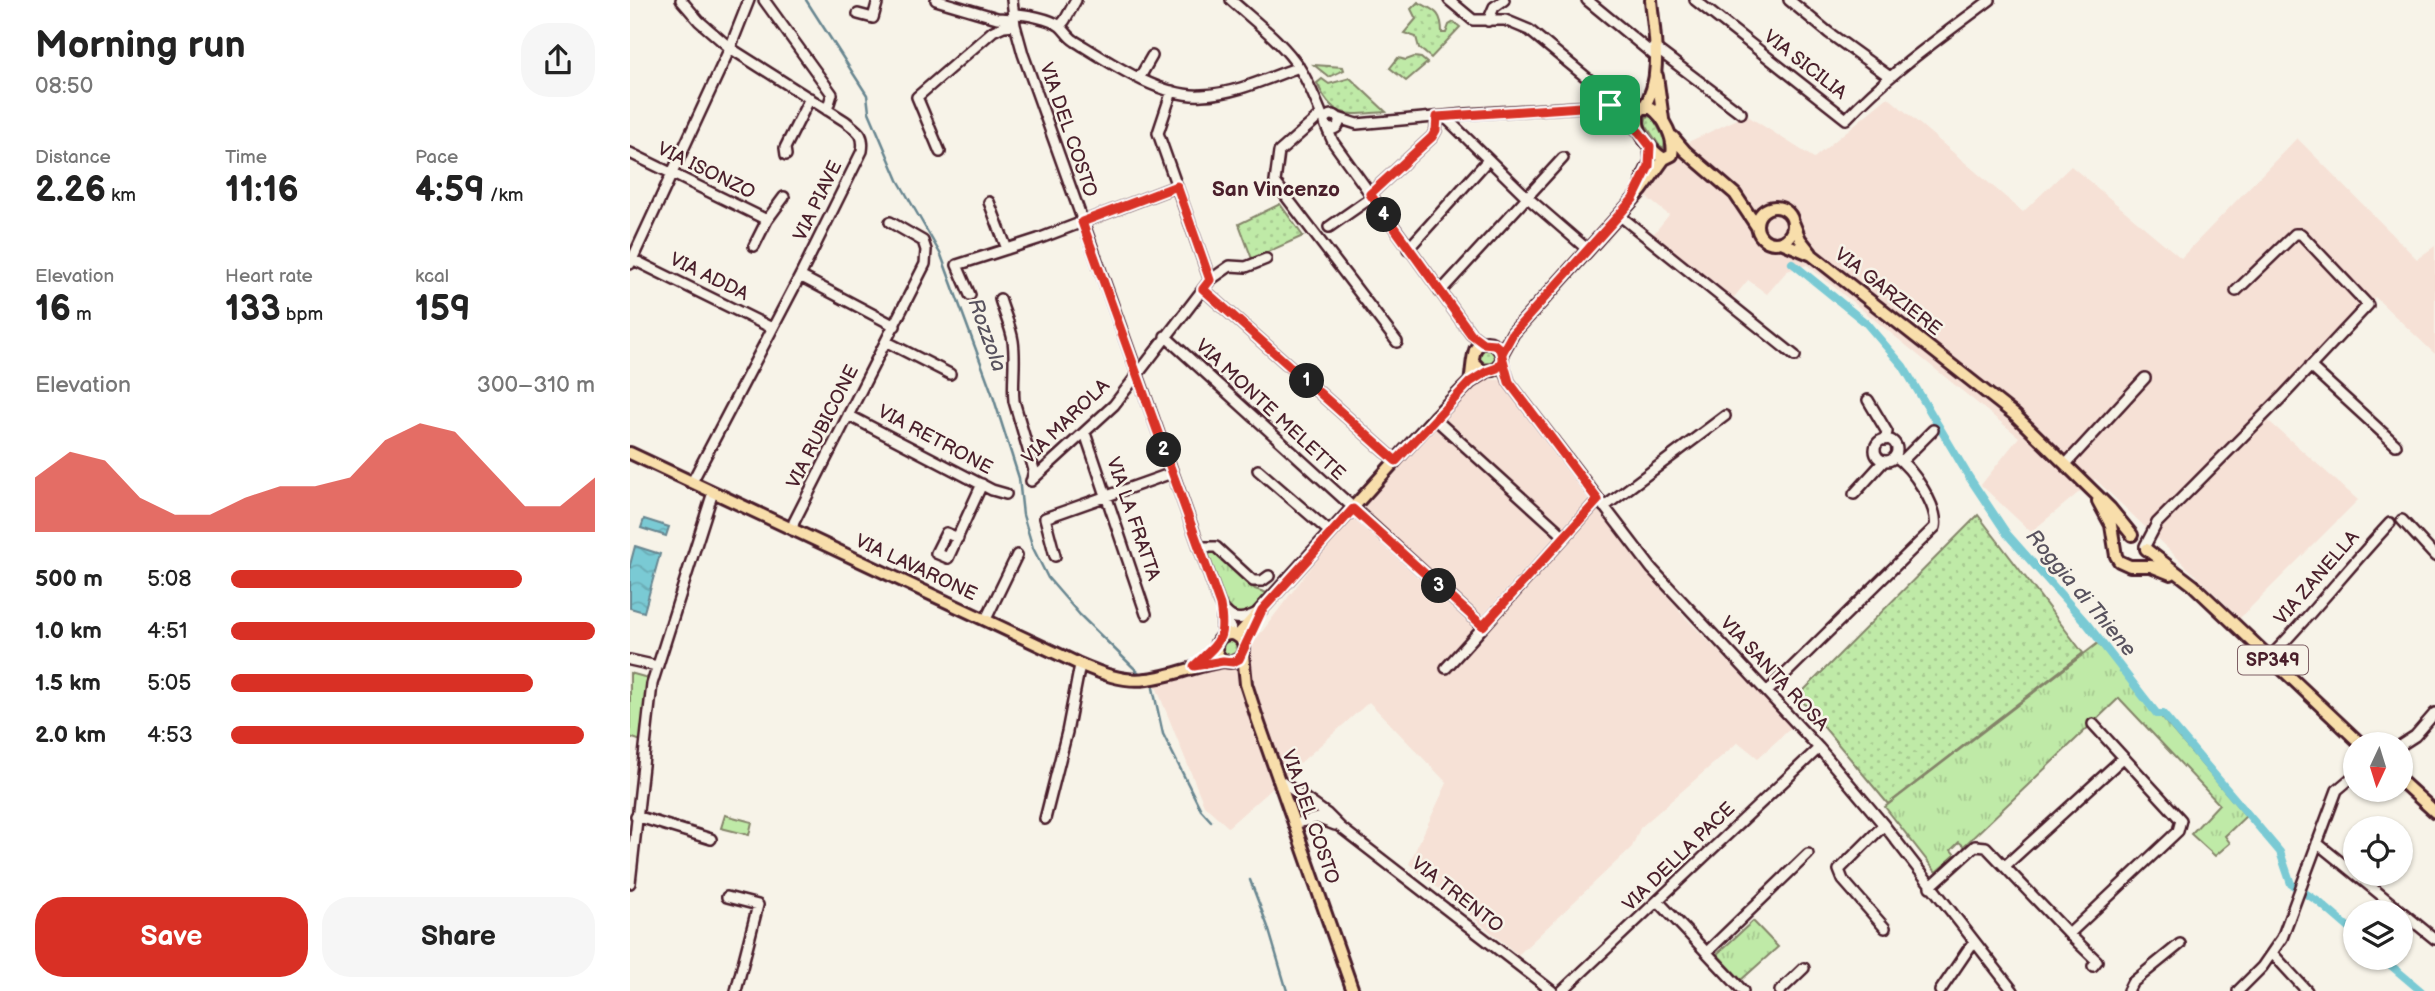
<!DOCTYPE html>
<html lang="en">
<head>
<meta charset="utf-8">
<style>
  body { margin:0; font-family:"Balsamiq Sans",sans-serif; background:#f6f6f6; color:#222; height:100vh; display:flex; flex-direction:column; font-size:26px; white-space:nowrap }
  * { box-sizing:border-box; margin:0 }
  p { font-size:23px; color:#767676 }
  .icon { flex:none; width:38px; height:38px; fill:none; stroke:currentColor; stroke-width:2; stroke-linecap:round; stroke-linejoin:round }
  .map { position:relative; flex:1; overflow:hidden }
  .side { display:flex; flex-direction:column; background:#fff; width:630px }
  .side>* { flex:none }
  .needle { width:46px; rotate:184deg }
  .buttons { position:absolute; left:1713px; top:732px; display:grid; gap:14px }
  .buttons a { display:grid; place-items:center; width:70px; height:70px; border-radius:50%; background:#fff; box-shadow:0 2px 5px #0004; font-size:35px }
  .pin { position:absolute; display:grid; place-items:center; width:60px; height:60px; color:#fff; margin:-30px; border-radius:14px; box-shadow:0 4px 10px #0006 }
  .km { position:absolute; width:35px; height:35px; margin:-18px; border-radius:50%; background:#222; color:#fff; font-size:19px; line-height:35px; text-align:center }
  .round { display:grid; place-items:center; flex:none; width:74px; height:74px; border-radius:28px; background:#f6f6f6 }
  .head { display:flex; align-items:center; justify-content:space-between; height:119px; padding:0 35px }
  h1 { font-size:38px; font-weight:700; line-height:52px }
  .metrics { display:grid; grid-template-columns:repeat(3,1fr); gap:10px; height:119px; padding:7px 35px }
  .metrics div { display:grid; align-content:center }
  .metrics b { font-size:35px; font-weight:700 }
  .metrics small { font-size:19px; font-weight:400 }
  .metrics p { font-size:19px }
  .chart { height:196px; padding:14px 35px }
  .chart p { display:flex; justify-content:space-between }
  .chart svg { width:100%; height:126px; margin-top:7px; fill:#d93025; opacity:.7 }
  .button { display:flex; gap:14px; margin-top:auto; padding:14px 35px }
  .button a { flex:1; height:80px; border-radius:28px; background:#d93025; color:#fff; font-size:28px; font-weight:700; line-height:80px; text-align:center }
  .button a+a { background:#f6f6f6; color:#222 }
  ul { padding:0 35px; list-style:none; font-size:23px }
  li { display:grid; grid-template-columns:112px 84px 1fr; align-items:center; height:52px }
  li i { height:18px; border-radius:9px; background:#d93025 }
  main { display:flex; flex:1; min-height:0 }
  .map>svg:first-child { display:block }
  .built { fill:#f6e1d6 }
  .grass { fill:url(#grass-dots); stroke:#848469; stroke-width:2 }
  .park { fill:url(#park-tufts); stroke:#848469; stroke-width:2 }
  .pitch { fill:#bfeaa7; stroke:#848469; stroke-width:2 }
  .water { fill:url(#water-waves); stroke:#678690; stroke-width:2 }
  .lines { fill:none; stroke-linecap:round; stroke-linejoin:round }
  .stream { stroke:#678690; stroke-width:2.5 }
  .canal { stroke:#7acad4; stroke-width:8 }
  .minor-casing { stroke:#4a1f2b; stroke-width:14 }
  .major-casing { stroke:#4a1f2b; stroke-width:16 }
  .minor { stroke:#f7f3e8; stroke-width:9 }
  .major { stroke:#f8deab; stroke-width:10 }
  .route-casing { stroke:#fff; stroke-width:14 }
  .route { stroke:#d93025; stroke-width:9 }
  .labels { text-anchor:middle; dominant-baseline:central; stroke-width:5; stroke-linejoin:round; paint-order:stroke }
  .shield { fill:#f7f3e8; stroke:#7e5f64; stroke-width:2 }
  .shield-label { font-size:18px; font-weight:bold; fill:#4a1f2b }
  .street-label { font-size:19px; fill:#4a1f2b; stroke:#f7f3e8 }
  .neighbourhood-label { font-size:21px; font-weight:bold; fill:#4a1f2b; stroke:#f7f3e8 }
  .water-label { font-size:21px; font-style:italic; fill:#58525e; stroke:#f7f3e8 }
</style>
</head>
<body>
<main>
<section class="side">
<div class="head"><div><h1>Morning run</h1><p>08:50</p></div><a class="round"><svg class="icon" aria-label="share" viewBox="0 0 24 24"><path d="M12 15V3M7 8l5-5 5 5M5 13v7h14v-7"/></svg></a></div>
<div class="metrics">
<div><p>Distance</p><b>2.26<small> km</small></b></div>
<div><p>Time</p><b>11:16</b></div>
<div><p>Pace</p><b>4:59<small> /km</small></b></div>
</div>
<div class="metrics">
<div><p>Elevation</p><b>16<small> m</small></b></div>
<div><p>Heart rate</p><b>133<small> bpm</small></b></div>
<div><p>kcal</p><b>159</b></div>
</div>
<div class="chart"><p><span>Elevation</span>300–310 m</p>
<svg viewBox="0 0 160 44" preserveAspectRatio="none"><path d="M0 44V25L10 16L20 19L30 32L40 38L50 38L60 32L70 28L80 28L90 25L100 12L110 6L120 9L130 22L140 35L150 35L160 25V44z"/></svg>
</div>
<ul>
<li><b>500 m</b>5:08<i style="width:80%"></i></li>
<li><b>1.0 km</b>4:51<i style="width:100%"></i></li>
<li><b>1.5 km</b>5:05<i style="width:83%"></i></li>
<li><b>2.0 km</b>4:53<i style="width:97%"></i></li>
</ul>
<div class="button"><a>Save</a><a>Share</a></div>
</section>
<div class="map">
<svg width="1805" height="991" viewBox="0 0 1805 991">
  <defs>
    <pattern id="grass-dots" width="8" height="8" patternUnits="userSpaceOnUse" patternTransform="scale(1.75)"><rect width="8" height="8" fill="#bfeaa7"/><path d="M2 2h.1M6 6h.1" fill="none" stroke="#a6c890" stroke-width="1.8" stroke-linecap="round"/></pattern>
    <pattern id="park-tufts" width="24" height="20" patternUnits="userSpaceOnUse" patternTransform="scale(1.75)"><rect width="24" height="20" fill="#bfeaa7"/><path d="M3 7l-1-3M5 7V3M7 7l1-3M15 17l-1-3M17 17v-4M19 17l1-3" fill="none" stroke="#a6c890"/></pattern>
    <pattern id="water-waves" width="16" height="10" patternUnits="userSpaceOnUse" patternTransform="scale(1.75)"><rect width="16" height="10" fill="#7acad4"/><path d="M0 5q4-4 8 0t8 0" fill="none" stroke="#6badb6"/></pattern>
  </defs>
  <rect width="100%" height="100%" fill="#f7f3e8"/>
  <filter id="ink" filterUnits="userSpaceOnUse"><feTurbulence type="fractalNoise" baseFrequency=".0143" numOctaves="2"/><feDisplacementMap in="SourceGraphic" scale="14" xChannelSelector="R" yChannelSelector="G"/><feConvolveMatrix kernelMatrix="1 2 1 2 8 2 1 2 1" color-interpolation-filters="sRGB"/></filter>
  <g filter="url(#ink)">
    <path class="built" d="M1258 97 1393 212 1441 166 1551 258 1667 138 1787 259 1805 246V354L1745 297 1633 416 1728 500 1610 618 1465 479 1401 532 1351 485 1389 437 1177 265 1157 271 1137 294 1118 280 1101 301 1021 237 1039 215 1016 197 1056 143 1116 115 1184 158Z
      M850 379 871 380 1050 612 1162 727 1128 758 1108 742 1010 828 1002 847 888 955 779 864 817 783 739 702 598 827 574 805 525 684 608 663 689 557Z"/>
    <path class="grass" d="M788 2C805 11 812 12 812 33H816L819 25 824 22 830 27 801 58 789 48 786 37 774 33 786 19 781 9Z
      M784 57 791 58 797 63 776 81 760 68 768 58 776 60Z
      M684 65 713 67 714 70 699 77Z
      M720 78 756 112C720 114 704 122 687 83L692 79 699 84Z
      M1022 116 1035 140 1034 148 1029 145 1015 124 1016 117Z
      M650 204 673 236 622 259 609 224Z
      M848 358a9 9 0 1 1 18 0a9 9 0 1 1-18 0Z
      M1348 515 1453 653 1258 804 1168 696Z
      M590 648a9 9 0 1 1 18 0a9 9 0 1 1-18 0Z"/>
    <path class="park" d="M584 552 625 589 640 594 615 615 609 617 597 609 576 555Z
      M1468 643 1616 816 1595 836 1600 843 1585 856 1561 834 1589 804 1489 698 1334 846 1329 842 1321 850 1325 855 1306 872 1255 807Z
      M1123 921 1148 947 1111 980 1087 954Z"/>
    <path class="pitch" d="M0 673 18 678 11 741 0 737Z
      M95 815 122 822 119 835 91 828Z"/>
    <path class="water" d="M14 519 39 527 36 536 11 528Z
      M5 546 30 554 14 612 0 608V565Z"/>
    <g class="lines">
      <path class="stream" d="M176 0 237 95 239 112 268 180 311 255 362 393 389 478 393 515 403 548 418 578 450 615 509 673
        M523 688 533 734 571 810 581 821
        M620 880 638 927 657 991"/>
      <path class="canal" d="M1162 263 1236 323 1273 366 1339 477 1377 534 1457 624 1527 714H1533L1538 720 1650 852 1661 884 1689 902 1726 934
        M1751 957 1791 991"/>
      <g class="minor-casing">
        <path id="minor" d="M51 0 69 21 100 48 215 121C227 131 235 133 232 151L170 276 62 482
          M134 0 202 94 197 110
          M306 0 367 18 384 19
          M382 0 385 25 393 54 589 602 603 634
          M601 0C624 21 653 42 670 69 680 85 686 101 693 118
          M819 0 843 20H875L899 30 974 92 977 95 980 105 1009 132
          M957 0 1025 56
          M1065 0 1216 119C1259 73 1311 37 1360 0
          M1159 0 1199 33 1260 77
          M228 14 243 18 248 0
          M384 14C396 14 420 19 430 26 435 30 438 37 445 41 479 62 531 98 572 95 605 94 638 78 669 67
          M858 21 864 7 874 0
          M430 26 435 20 446 0
          M1024 47 1111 113
          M510 77 522 56
          M542 91 528 133 580 280
          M695 122a7 7 0 1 1 14 0a7 7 0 1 1-14 0Z
          M691 115 649 152 645 182 767 342
          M814 116 898 198 958 250
          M708 118 727 124 837 114 980 105 1008 113
          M696 126 703 142 841 334 853 343
          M310 152 287 97 363 31 374 26 385 25
          M0 153 137 220
          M156 155 155 148 180 98
          M740 194 802 137 806 130 807 117
          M359 202 377 249
          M989 215 1165 356
          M699 227 742 197
          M124 246 137 220 154 197
          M778 249 858 160
          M0 258 142 328
          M0 264 100 48 119 0
          M170 276 265 326
          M573 289 766 461
          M810 292 933 158
          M340 295 327 265 408 239 547 186
          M370 299C374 313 381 327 383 341 386 361 382 382 384 401L404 470 402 479
          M535 336 853 626
          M257 342 320 374
          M872 361 879 382 1022 569 1189 748 1254 825 1383 991
          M1680 366 1766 445
          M1238 400 1257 432 1255 440
          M218 415 362 490 376 494
          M804 418 934 536
          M456 436 516 614
          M1245 450a11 11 0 1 1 22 0a11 11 0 1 1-22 0Z
          M1272 461 1303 430
          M1436 464 1515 378
          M628 470 701 533
          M401 481 484 405 580 280 600 266 616 267 636 259
          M1224 494 1254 461
          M974 507 1095 416
          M1772 520 1805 556
          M162 530 164 522 295 264 296 250 293 241 260 222
          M328 538 316 533 306 553 318 558 352 484
          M1515 546 1527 523 1651 398 1738 305 1671 234H1665L1606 291
          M569 547H586L623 581H632L639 576
          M425 556 415 518 542 473
          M596 612C605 623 616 618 627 613
          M592 617V636
          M356 619 387 555
          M1640 657C1682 614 1719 567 1760 523
          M0 660 27 666
          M816 668 968 500
          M1137 692 1305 527C1309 507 1282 468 1265 456
          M1771 745 1785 736 1805 713
          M649 780 697 814 710 827 922 991
          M6 816 81 839
          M415 819 437 732 450 665
          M664 824 687 818 705 825
          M1254 825 1209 870 1213 880 1255 928
          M1687 843 1805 939
          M1375 866 1493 758
          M0 883 22 684 83 492
          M1300 887 1345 846 1356 847 1439 934 1467 961 1463 966
          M97 897 128 905 106 991
          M1028 901 1113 991
          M1439 934 1548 831 1551 820 1463 724
          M1077 952 1178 854
          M1642 953 1677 991
          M932 991 1189 748
          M1150 991 1174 968
          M1310 991 1344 941
          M1498 991 1502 983 1550 944
          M1608 991 1632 967 1652 938 1707 790 1726 774"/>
      </g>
      <g class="major-casing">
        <path id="major" d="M1027 76 1033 119
          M1013 108C1034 79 1024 33 1021 0
          M1043 137 1055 151 1105 194 1127 227
          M1012 180 1021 161 1020 146
          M1127 225a18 18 0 1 1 36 0a18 18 0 1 1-36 0Z
          M1163 222 1170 239 1181 253
          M1151 242 1182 255 1385 415 1480 508 1502 535
          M872 353 883 333 1011 191 1034 159 1042 155C1045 139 1034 117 1021 108H1013L1008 113C1005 132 1019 149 1034 159
          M840 382C842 374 842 354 846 348 857 334 873 347 872 361L864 370 852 371 844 363
          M0 453 447 663C468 672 493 683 517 679 543 676 567 665 593 661
          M1468 501 1481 525 1486 556 1489 561 1500 566H1521L1541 574
          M1516 549 1563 585 1731 744
          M586 648a14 14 0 1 1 28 0a14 14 0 1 1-28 0Z
          M607 636 804 418 840 382 856 372
          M613 654 616 684 627 718 723 991
          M1771 781 1805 812"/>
      </g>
      <use href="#minor" class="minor"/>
      <use href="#major" class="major"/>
    </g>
  </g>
  <g class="lines" filter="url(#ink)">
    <g class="route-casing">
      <path id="route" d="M980 105 1009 132 1020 146 1019 166 1003 199 989 215 883 333 872 353V361L867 368 856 372 840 382 766 461 573 289 580 280 547 186 452 222 590 605C596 641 589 642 564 666L593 661 603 662 609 659 632 610 723 509 853 626 968 500 879 382 870 349 864 344 853 343 841 334 740 194 802 137 806 130 807 117 980 105"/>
    </g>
    <use href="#route" class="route"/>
  </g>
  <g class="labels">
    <rect class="shield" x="1608" y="645.5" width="70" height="29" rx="5"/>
    <g class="shield-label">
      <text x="1643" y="660">SP349</text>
    </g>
    <g class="street-label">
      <text transform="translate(1175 65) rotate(38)">VIA SICILIA</text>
      <text transform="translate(438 130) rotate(71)">VIA DEL COSTO</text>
      <text transform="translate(76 171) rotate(26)">VIA ISONZO</text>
      <text transform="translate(188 201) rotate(-64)">VIA PIAVE</text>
      <text transform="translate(79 277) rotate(26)">VIA ADDA</text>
      <text transform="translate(1258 292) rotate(38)">VIA GARZIERE</text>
      <text transform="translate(640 410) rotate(43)">VIA MONTE MELETTE</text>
      <text transform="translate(436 422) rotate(-44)">VIA MAROLA</text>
      <text transform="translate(193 427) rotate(-63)">VIA RUBICONE</text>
      <text transform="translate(305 440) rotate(28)">VIA RETRONE</text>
      <text transform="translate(503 519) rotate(71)">VIA LA FRATTA</text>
      <text transform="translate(286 568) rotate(25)">VIA LAVARONE</text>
      <text transform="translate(1687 578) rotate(-49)">VIA ZANELLA</text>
      <text transform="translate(1144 674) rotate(47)">VIA SANTA ROSA</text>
      <text transform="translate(680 817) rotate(71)">VIA DEL COSTO</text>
      <text transform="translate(1049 857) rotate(-44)">VIA DELLA PACE</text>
      <text transform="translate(827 895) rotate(38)">VIA TRENTO</text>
    </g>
    <g class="neighbourhood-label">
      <text x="646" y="189">San Vincenzo</text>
    </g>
    <g class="water-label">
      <text transform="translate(357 335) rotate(70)">Rozzola</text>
      <text transform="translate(1451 593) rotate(50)">Roggia di Thiene</text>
    </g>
  </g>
</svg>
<div class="buttons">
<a><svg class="needle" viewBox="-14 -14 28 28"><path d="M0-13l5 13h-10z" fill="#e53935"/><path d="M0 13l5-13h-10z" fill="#767676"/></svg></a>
<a><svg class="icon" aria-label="locate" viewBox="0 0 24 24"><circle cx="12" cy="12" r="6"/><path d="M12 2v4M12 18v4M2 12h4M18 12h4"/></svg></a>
<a><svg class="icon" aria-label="layers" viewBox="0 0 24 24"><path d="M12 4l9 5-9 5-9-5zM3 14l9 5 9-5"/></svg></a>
</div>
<div class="pin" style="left:980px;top:105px;background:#1e9e55"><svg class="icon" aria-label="arrive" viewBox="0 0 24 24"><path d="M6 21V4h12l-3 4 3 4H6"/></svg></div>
<b class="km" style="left:677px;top:381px">1</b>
<b class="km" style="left:534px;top:450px">2</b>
<b class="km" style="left:809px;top:586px">3</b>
<b class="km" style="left:754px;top:215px">4</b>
</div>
</main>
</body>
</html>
